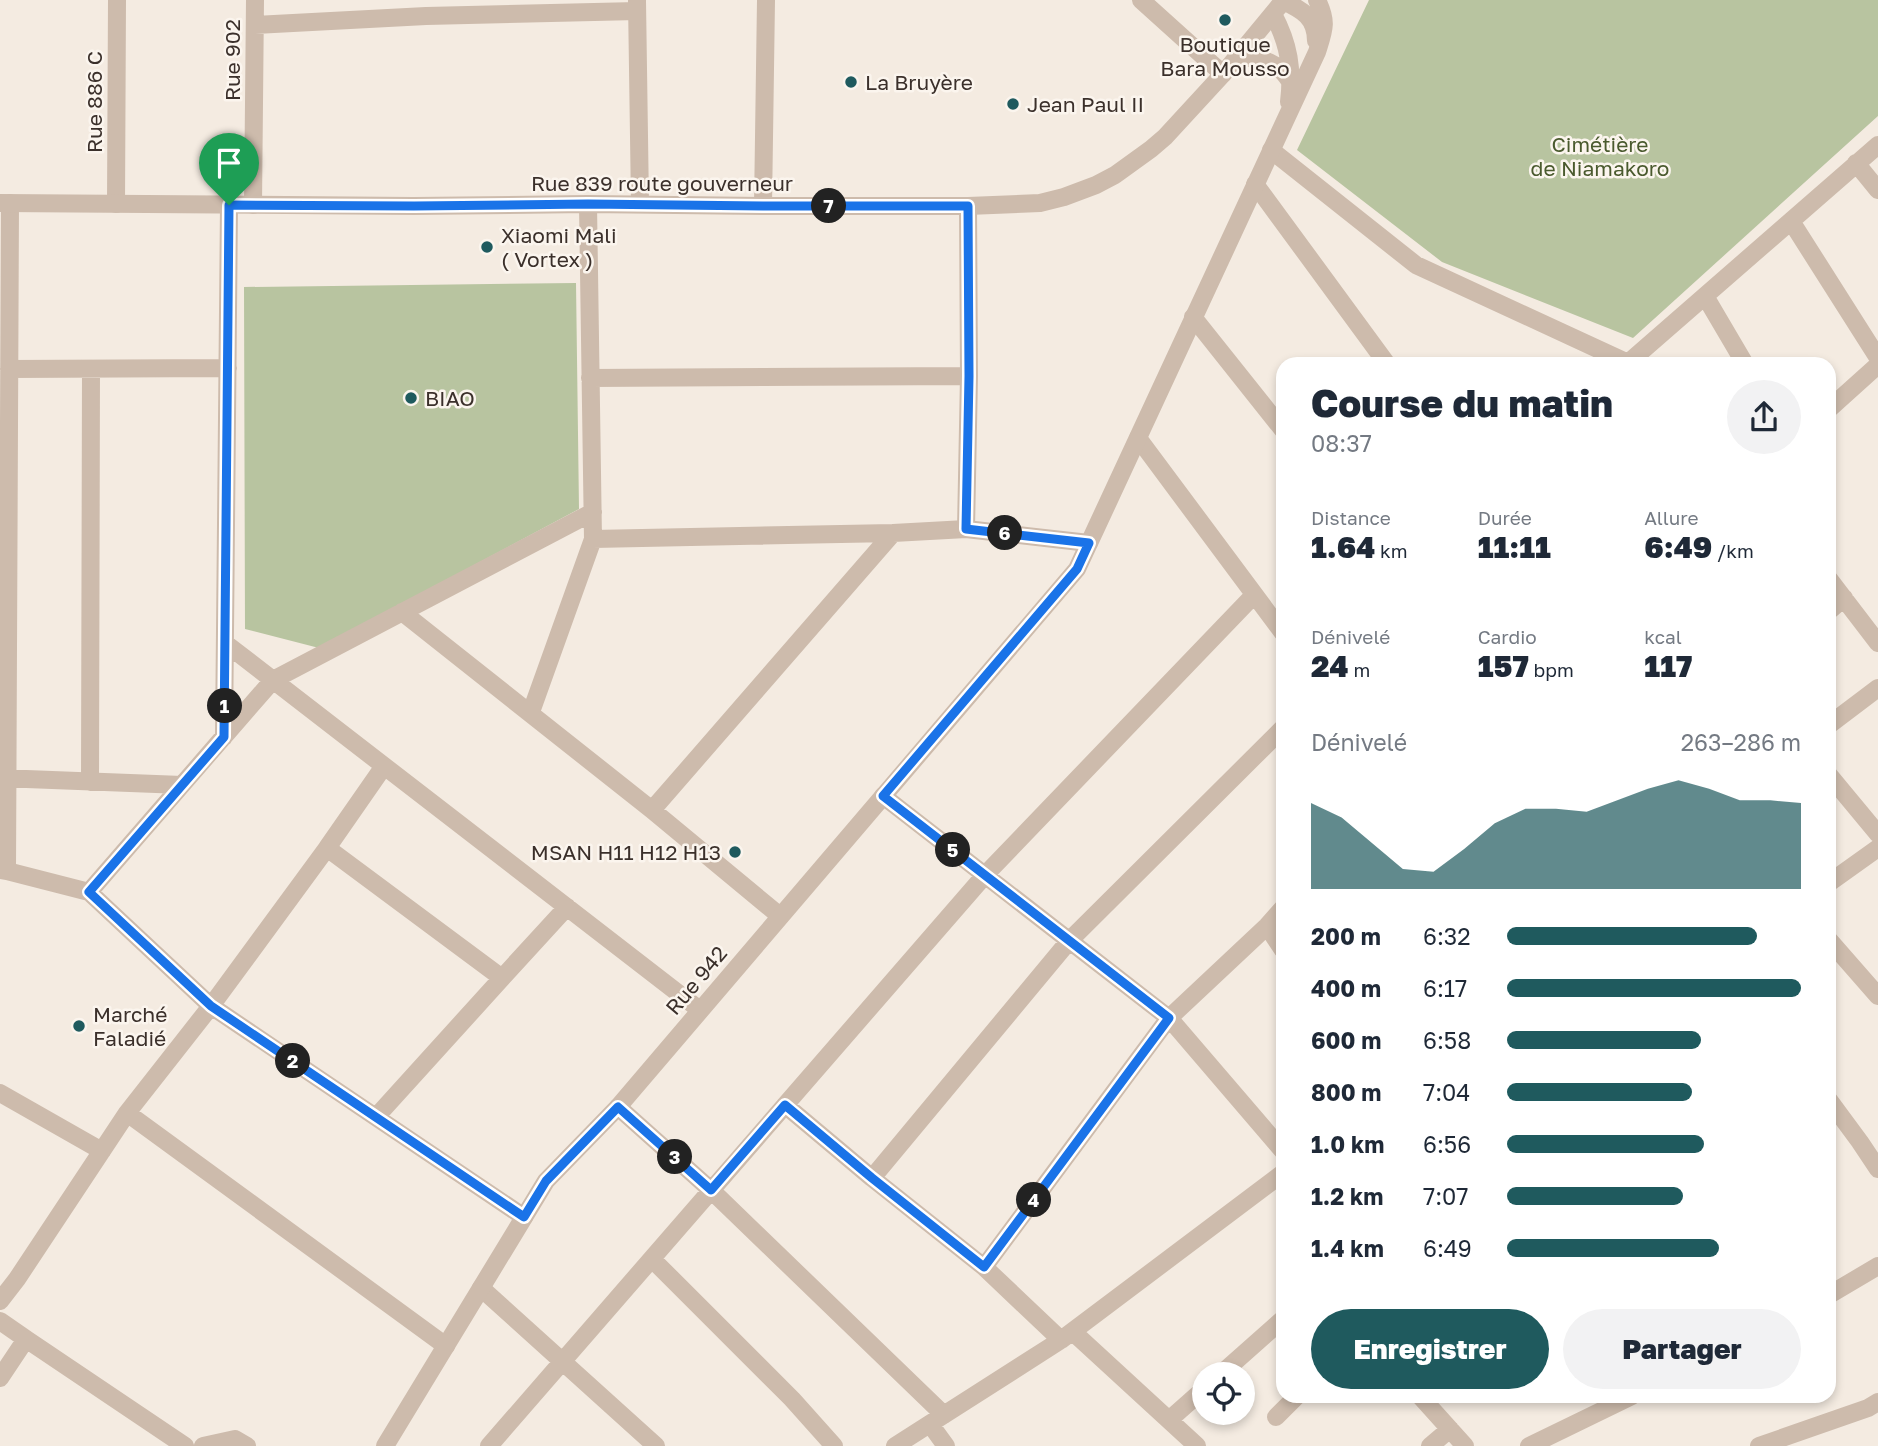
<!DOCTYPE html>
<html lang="fr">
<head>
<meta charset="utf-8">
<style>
  body { margin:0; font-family:"Golos Text",sans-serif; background:#f2f2f3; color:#1f2937; height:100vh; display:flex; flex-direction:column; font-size:26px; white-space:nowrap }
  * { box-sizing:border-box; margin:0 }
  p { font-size:23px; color:#747a83 }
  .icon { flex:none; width:38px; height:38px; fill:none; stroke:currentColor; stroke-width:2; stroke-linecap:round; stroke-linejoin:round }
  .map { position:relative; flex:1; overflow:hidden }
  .details { position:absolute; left:1276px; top:357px; width:560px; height:1046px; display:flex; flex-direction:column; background:#fff; border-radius:21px; box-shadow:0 4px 10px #0003 }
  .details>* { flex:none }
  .buttons { position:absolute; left:1192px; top:1362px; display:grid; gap:14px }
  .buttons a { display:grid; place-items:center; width:63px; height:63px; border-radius:50%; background:#fff; box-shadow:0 4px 10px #0003; font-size:35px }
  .pin { position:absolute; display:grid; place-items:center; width:60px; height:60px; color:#fff; margin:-72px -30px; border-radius:50% 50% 50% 0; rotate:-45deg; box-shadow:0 0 7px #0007 }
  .pin .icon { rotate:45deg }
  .km { position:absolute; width:35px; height:35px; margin:-18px; border-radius:50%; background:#222; color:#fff; font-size:19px; line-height:35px; text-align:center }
  .round { display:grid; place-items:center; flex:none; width:74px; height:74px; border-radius:37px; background:#f2f2f3 }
  .overview { display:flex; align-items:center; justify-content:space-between; height:119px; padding:0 35px }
  h1 { font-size:38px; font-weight:800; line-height:52px }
  .metrics { display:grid; grid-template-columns:repeat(3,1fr); gap:10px; height:119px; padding:7px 35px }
  .metrics div { display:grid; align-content:center }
  .metrics b { font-size:30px; font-weight:800 }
  .metrics small { font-size:19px; font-weight:400 }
  .metrics p { font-size:19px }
  .chart { height:196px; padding:14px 35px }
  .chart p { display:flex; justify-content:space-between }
  .chart svg { width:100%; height:126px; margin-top:7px; fill:#1f5a5e; opacity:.7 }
  .action { display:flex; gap:14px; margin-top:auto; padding:14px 35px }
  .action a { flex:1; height:80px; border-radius:42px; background:#1f5a5e; color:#fff; font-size:28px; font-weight:800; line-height:80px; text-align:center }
  .action a+a { background:#f2f2f3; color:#1f2937 }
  ul { padding:0 35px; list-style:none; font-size:23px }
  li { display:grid; grid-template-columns:112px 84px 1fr; align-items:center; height:52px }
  li i { height:18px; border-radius:9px; background:#1f5a5e }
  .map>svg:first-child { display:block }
  .green { fill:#b8c4a0 }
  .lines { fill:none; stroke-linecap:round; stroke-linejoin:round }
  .minor { stroke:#cdbbac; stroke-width:18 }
  .tertiary { stroke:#cdbbac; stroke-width:18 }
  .route-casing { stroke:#fff; stroke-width:14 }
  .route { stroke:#1a73e8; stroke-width:9 }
  .poi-dot { fill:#1f5a5e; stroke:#fbf5ee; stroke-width:2.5 }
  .labels { text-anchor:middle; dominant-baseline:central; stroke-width:5; stroke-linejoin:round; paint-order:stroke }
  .poi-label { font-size:21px; fill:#3b302b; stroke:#fbf5ee; text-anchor:start }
  .street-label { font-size:21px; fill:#3b302b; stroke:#fbf5ee }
  .park-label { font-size:21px; fill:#4a5a2e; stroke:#fbf5ee }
</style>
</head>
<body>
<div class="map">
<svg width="1878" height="1446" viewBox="0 0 1878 1446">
  <rect width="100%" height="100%" fill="#f4ebe1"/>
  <path class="green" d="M1369 0H1878V116L1633 338 1442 262 1297 150Z
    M576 283 579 509 319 648 245 629 244 287Z"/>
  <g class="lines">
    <path class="minor" d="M1141 0 1223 74
      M637 1 640 204
      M255 25 426 16 637 11
      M1271 150 1416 265 1628 363 1878 145
      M1856 163 1878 190
      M1255 184 1387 364
      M116 204 117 0
      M253 205 255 0
      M763 206 766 0
      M1791 221 1878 358
      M1705 296 1745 364
      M1193 317 1283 430
      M9 369 228 368
      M590 378 969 376
      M1829 409 1878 365
      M1138 438 1283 633
      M966 529 969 376 968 206
      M593 539 893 533 966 529 1089 543
      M1829 579 1878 643
      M1829 611 1844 598
      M402 612 652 810 780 916
      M225 643 700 1010
      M531 712 593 539 588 204
      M1829 725 1878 688
      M224 737 229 205
      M1829 775 1878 834
      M0 778 182 785
      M90 782 91 369
      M883 796 1169 1018 1283 1151
      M652 810 893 533
      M327 848 502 978 567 907
      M0 870 7 871 89 892 211 1006 524 1217
      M7 871 10 203
      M1829 883 1878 848
      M89 892 273 680 593 512
      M1267 926 1283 950
      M1829 940 1878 996
      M0 1093 102 1151
      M1829 1100 1860 1142 1878 1169
      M785 1105 872 1178 984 1267 1061 1340
      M618 1107 711 1190 944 1415
      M127 1113 446 1346
      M376 1117 502 978
      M872 1178 1069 941 1283 728
      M652 1259 792 1399 834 1446
      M984 1267 1169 1018 1267 926 1283 908
      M481 1288 656 1446
      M1829 1295 1878 1266
      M0 1301 17 1279 127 1113 211 1006 327 848 384 766
      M0 1321 26 1339
      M1073 1332 1197 1446
      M1221 1374 1283 1319
      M0 1378 26 1339 185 1446
      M1420 1396 1465 1446
      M1276 1417 1297 1396
      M1169 1420 1204 1389
      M930 1424 946 1446
      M203 1446 235 1439 247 1446
      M489 1446 985 875 1254 595
      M895 1446 1061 1340 1283 1173
      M1430 1446 1450 1429
      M1529 1446 1632 1396
      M1759 1446 1868 1408 1878 1402"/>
    <path class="tertiary" d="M1283 1C1303 10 1316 18 1316 41
      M1273 14C1289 44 1293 69 1289 102
      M1237 57C1262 59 1277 59 1291 83
      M0 203 414 206 588 204 763 206H968L1040 203 1064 197 1096 185 1115 175 1151 149 1165 137 1223 74 1284 0
      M385 1446 546 1181 618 1107 1077 569 1317 52C1324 30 1328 22 1317 0"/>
  </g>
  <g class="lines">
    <g class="route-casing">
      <path id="route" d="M588 204 763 206H968L969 376 966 529 1089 543 1077 569 883 796 1169 1018 984 1267 872 1178 785 1105 711 1190 618 1107 546 1181 524 1217 211 1006 89 892 224 737 229 205 414 206Z"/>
    </g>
    <use href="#route" class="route"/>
  </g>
  <g class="poi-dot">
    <circle cx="1225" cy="20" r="7"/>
    <circle cx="851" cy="82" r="7"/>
    <circle cx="1013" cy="104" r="7"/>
    <circle cx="487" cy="247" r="7"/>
    <circle cx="411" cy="398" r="7"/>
    <circle cx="735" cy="852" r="7"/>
    <circle cx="79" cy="1026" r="7"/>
  </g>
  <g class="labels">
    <g class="poi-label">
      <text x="1225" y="44" text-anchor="middle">Boutique<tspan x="1225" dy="24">Bara Mousso</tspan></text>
      <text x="865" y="82">La Bruyère</text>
      <text x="1027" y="104">Jean Paul II</text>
      <text x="501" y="235">Xiaomi Mali<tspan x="501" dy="24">( Vortex )</tspan></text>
      <text x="425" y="398">BIAO</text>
      <text x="721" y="852" text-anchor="end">MSAN H11 H12 H13</text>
      <text x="93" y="1014">Marché<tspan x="93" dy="24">Faladié</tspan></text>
    </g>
    <g class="street-label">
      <text transform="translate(232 60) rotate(-90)">Rue 902</text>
      <text transform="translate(94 102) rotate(-90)">Rue 886 C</text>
      <text x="662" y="183">Rue 839 route gouverneur</text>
      <text transform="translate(696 980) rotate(-50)">Rue 942</text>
    </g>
    <g class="park-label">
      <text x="1600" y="144">Cimétière<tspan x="1600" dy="24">de Niamakoro</tspan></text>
    </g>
  </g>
</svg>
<div class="buttons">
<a><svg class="icon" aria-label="locate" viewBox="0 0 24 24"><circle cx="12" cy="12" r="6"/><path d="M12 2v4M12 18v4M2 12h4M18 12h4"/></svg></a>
</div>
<div class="pin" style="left:229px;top:205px;background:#1e9e55"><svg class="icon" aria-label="arrive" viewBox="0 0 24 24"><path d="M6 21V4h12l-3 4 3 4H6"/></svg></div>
<b class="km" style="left:225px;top:706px">1</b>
<b class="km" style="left:293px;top:1061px">2</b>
<b class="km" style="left:675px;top:1157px">3</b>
<b class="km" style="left:1034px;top:1200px">4</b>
<b class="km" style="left:953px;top:850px">5</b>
<b class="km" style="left:1005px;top:533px">6</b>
<b class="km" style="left:829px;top:206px">7</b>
<section class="details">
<div class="overview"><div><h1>Course du matin</h1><p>08:37</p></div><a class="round"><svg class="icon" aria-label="share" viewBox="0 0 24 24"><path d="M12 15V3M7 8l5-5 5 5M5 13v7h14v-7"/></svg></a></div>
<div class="metrics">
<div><p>Distance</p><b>1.64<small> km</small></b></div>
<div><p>Durée</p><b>11:11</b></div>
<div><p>Allure</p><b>6:49<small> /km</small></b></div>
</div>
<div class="metrics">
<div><p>Dénivelé</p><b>24<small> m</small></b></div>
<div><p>Cardio</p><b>157<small> bpm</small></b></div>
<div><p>kcal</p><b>117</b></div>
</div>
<div class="chart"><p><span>Dénivelé</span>263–286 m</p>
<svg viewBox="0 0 160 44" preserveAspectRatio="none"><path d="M0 44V14L10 19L20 28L30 37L40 38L50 30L60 21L70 16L80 16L90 17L100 13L110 9L120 6L130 9L140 13L150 13L160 14V44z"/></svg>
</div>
<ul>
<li><b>200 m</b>6:32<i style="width:85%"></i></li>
<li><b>400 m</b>6:17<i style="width:100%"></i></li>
<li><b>600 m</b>6:58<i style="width:66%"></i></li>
<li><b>800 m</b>7:04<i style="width:63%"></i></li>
<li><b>1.0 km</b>6:56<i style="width:67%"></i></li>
<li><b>1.2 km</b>7:07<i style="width:60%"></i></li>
<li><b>1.4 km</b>6:49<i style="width:72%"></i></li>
</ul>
<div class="action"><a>Enregistrer</a><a>Partager</a></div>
</section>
</div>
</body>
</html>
